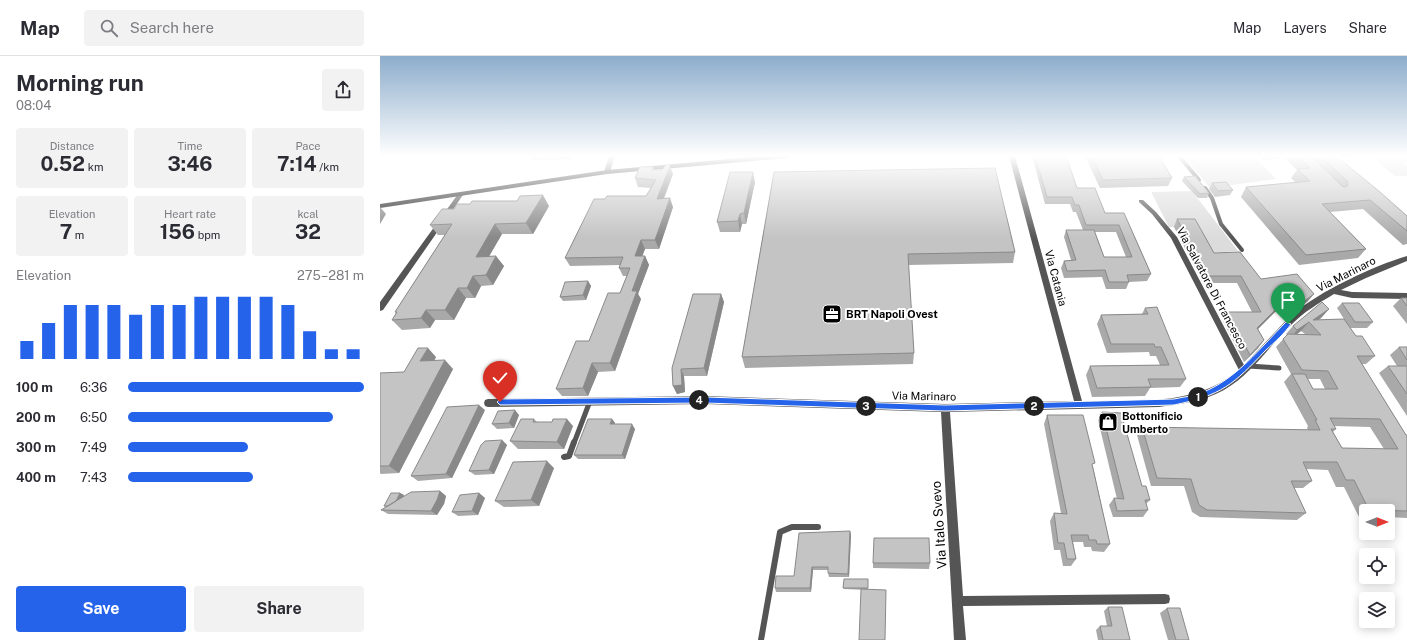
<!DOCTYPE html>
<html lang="en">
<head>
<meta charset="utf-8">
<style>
  body { margin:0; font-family:"Public Sans",sans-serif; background:#f2f2f3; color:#2b2b33; height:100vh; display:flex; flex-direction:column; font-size:15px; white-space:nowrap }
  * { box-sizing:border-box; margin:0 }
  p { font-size:13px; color:#7c7c81 }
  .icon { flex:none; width:22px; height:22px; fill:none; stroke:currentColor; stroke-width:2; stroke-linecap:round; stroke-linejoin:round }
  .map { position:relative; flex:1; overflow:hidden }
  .sheet { display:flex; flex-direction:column; background:#fff; width:380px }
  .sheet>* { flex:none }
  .needle { width:26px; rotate:90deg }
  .fabs { position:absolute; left:979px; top:448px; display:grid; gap:8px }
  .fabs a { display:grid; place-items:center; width:36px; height:36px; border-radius:4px; background:#fff; box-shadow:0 2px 10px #0003; font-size:20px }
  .pin { position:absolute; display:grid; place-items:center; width:34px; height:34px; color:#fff; margin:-41px -17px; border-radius:50% 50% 50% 0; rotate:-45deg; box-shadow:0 0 4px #0007 }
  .pin .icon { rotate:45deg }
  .km { position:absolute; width:20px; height:20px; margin:-10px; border-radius:50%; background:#222; color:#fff; font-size:11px; line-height:20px; text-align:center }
  .round { display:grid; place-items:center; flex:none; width:42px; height:42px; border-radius:4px; background:#f2f2f3 }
  .head { display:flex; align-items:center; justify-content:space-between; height:68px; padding:0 16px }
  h1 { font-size:22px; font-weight:700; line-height:30px }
  .stats { display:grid; grid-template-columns:repeat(3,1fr); gap:6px; height:68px; padding:4px 16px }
  .stats div { display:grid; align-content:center; border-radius:4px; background:#f2f2f3; text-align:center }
  .stats b { font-size:20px; font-weight:700 }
  .stats small { font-size:11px; font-weight:400 }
  .stats p { font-size:11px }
  .chart { height:112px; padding:8px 16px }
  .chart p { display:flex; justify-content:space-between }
  .chart svg { width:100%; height:72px; margin-top:4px; stroke:#2563eb; stroke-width:6 }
  .action { display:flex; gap:8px; margin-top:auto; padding:8px 16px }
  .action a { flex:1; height:46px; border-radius:4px; background:#2563eb; color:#fff; font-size:16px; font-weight:700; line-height:46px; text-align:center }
  .action a+a { background:#f2f2f3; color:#2b2b33 }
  ul { padding:0 16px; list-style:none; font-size:13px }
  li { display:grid; grid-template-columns:64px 48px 1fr; align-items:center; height:30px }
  li i { height:10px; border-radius:5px; background:#2563eb }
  header { display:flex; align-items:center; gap:24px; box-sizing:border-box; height:56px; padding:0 20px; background:#fff; border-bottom:1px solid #e1e1e2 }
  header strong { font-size:19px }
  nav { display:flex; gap:22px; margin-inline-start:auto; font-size:14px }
  .search { width:280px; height:36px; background:#f2f2f3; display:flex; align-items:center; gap:10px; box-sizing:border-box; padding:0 14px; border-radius:4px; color:#7c7c81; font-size:15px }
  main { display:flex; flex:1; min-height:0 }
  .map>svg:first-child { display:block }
  .green { fill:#dcdcdc }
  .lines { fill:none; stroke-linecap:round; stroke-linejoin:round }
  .service-far2 { stroke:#555; stroke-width:4 }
  .service-far1 { stroke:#555; stroke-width:5 }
  .service { stroke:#555; stroke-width:6 }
  .minor { fill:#555; fill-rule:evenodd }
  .secondary { fill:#222; fill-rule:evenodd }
  .wall { fill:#a9a9a9; fill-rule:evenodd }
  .shaded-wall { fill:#898989 }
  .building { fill:#c4c4c4; stroke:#898989; fill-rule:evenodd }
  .route { fill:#2563eb; stroke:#fff }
  .labels { text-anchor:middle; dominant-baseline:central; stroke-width:4; stroke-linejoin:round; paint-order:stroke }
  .street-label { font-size:11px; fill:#000; stroke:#fff }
  .poi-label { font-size:11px; font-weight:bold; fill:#000; stroke:#fff; text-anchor:start }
  .near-street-label { font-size:13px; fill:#000; stroke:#fff }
</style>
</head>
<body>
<header>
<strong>Map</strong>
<div class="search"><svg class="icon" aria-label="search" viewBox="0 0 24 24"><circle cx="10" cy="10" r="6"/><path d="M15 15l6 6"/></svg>Search here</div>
<nav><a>Map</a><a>Layers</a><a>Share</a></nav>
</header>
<main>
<section class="sheet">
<div class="head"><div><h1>Morning run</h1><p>08:04</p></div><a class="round"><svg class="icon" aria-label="share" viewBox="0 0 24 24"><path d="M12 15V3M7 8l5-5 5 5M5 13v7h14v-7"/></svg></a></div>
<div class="stats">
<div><p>Distance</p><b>0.52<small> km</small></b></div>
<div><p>Time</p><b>3:46</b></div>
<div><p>Pace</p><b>7:14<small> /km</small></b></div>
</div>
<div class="stats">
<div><p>Elevation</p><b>7<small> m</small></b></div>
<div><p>Heart rate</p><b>156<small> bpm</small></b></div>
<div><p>kcal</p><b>32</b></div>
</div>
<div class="chart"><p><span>Elevation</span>275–281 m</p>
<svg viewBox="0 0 160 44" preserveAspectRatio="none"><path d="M5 44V33M15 44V22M25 44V11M35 44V11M45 44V11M55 44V17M65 44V11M75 44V11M85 44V6M95 44V6M105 44V6M115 44V6M125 44V11M135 44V27M145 44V38M155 44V38"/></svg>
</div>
<ul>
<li><b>100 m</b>6:36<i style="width:100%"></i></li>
<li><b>200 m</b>6:50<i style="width:87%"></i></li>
<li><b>300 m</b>7:49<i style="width:51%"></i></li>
<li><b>400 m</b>7:43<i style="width:53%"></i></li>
</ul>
<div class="action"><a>Save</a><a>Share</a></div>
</section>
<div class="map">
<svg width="1027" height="584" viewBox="0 0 1027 584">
  <rect width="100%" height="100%" fill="#fff"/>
  <path class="green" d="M804 100H874L896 123 830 132Z
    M996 100H1027V107L1024 108 1027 110V120H1015L998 106Z
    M812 135 858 195 829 197 794 171H789L772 138V136Z"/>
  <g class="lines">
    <path class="service-far2" d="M799 100 819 124
      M825 132 832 142 841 168 862 194"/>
    <path class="service-far1" d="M868 310 899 312
      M194 387 210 345"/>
    <path class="service" d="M184 401 189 400 194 386
      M381 584 400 476 412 471H438"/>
    <path class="minor" d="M229 100H235L230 116 227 118 224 116Z
      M629 100H635L702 345C755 344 816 351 859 314L791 182 772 158 759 146V144H763L776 156 797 181 864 309C881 292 896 274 913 258 940 235 993 210 1027 200V205L986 222 961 234 972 236 1027 237V243L972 242 954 238C939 247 924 256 912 268 889 290 872 318 844 334 824 345 801 348 779 351L570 356 583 540 785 538 789 539 790 543 789 547 785 548 583 550 586 584H574L561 356 325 348 108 351 105 350 104 347 105 344 108 343 325 340 565 348 694 345Z
      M80 137 83 139 3 254 0 255V246L78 138Z"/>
    <path class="secondary" d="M383 100H411L408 102 227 118 0 152V148L227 114Z"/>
  </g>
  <path class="wall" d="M150 100H193L192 103 152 104Z
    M652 100H686L697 132 725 157H744L771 218 767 225 749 226 746 233H726L722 221 684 222 681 212 684 205 691 204 684 181 686 174H703L696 156H693L690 148H665ZM715 176H736L746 201H724Z
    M705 100H779L792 122 788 130 720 132Z
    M880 100H954L1027 160V188L1023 189 983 153 950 156 986 193 978 202 919 209 861 141 866 131 916 127 911 122 917 114 905 102 883 104Z
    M962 100H981L980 101 964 102Z
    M273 111 274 114 293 118 284 143 293 151 279 193H265L262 200H265L269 209 258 238 261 243 235 315 218 316 208 340H182L176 333 209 285 240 237 247 220H243L239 212 240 209 190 210 185 202 225 143 266 140 271 132 258 131 255 122Z
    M394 116 635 196 633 207 528 209 534 297 533 308 365 312 362 301Z
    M804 121 829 137 827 142H818L802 125Z
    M375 126 366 168H362L360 176H340L337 166Z
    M832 127 853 134 850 139 835 141 829 133Z
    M169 150 153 178H122L109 200 124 210 113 229 101 230 95 242H86L74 264H55L50 272 22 274 12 264 16 257 15 256 65 179H58L50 169Z
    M797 163 834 197 881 223 928 245 914 256H908L902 249 878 273 884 284 878 292 864 306 842 263 847 256H872L857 227H823L794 171Z
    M208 225 211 230 206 244 183 245 180 241Z
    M341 238 344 246 327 320H304L305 336 297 338 293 330 292 312Z
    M1021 242H1027V268L1013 250Z
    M962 247 993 266 987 272H970L976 280 995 300 986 308H982L1026 379H1027V462L1008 461V455H986V461H979L964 431H956L948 414 926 413 932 425 923 432H914L926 457 917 464 820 461 812 456 804 430H771L757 379 762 371 928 374 927 372 928 370 904 326 911 318 896 291 907 279 906 278 913 270 949 253 941 262 938 264 964 263 957 252ZM921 275 925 278H917ZM927 323H940L945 333H933ZM954 370 990 371 1004 393 962 392 953 376 956 373Z
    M765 252 806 323 800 331 770 332 765 340 712 341 706 319 710 310 780 309 776 300H770L769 296 727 297 717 268 721 259 762 258Z
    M1019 291H1027V360L999 317 1008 310H1017L1010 299Z
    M56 301 54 305 73 313 19 417 1 418 0 417V317L24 316Z
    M105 354 72 422 38 425 31 420Z
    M722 356 770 444 766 448 768 454 763 461H733L729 449 734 442 737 443 718 364Z
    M139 359 134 372 117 373 112 368Z
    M667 359 713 411 730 488 724 496 712 495 711 491H704L703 486H693L696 503 691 510H683L680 494H674L670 465 674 457H681L664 368Z
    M154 363 157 366 193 370 184 393H138L130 385Z
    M232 363 235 367 234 368 255 373 245 403H198L194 399Z
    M122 384 127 389 114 418 95 419 89 415Z
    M174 412 159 450 124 451 115 445Z
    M60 435 66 440 64 448 57 459 8 458 1 454 6 451 4 450 20 437 24 439 23 441Z
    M99 437 105 442 98 459 78 460 72 456Z
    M470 475 471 479 469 521H449L448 517V514H433L431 536H396L395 532 414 520Z
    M493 507H550L549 513 493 512Z
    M488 523V534L464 533 463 532Z
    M728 551 750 584H718L716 574 720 570H727L724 555Z
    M787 552 809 584H788L780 557Z"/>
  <path class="shaded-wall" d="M290 110 293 118 280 151 277 143Z
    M373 116 375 126 366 168 364 157Z
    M163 139 169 150 153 178 146 167Z
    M290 142 293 151 279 193 275 184Z
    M0 151 6 158 0 168Z
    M360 158 362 168 360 176 358 165Z
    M115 168 122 178 103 211 96 201Z
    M261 184 265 193 259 209 255 200Z
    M116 200 124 210 113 229 106 219Z
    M265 200 269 209 258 238 261 243 235 315 230 307 252 235Z
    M93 220 101 230 95 242 87 232Z
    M208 225 211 230 206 244 203 239Z
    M78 232 86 242 74 264 65 254Z
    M341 238 344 246 327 320 324 312Z
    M934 238 928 245 914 256 920 248Z
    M908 241 902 249 872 279 877 272Z
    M949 253 941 262 931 269 933 264Z
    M46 254 55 264 50 272 41 262Z
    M929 266 921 275 910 283 917 274Z
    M884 284 878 292 864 306 870 299Z
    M48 292 56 301 49 314 40 305Z
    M65 304 73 313 19 417 9 410Z
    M212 307 218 316 208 340 203 332Z
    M301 313 304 320 305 336 297 338 293 330Z
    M99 349 105 354 72 422 66 418Z
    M135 354 139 359 134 372 129 367Z
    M187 363 193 370 184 393 177 386Z
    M232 363 235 367 233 373 230 368Z
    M252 368 255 373 245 403 242 399Z
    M122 384 127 389 114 418 109 414Z
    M167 405 174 412 159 450 151 444Z
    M60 435 66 440 64 448 57 459 51 455Z
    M20 437 24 439 17 452 14 450Z
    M99 437 105 442 98 459 92 455Z
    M470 475 471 479 469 521 468 518Z
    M432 511 433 514 431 536 430 532Z"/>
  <path class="building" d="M655 100H686L697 132H715L725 157H744L771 218 747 219 749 226H729L725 214 687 215 684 205 696 204 686 174H714L724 201H752L739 169H706L699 149H695L692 141H667Z
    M712 100H779L792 122 723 124Z
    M919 100H931L962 130 965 131 968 129 967 125 941 100H954L958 104H961L1000 136 1027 160V175L990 144 942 148 986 193 926 199 866 131 930 125 917 113 930 112Z
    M287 108 290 110 277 143 290 142 275 184H261L255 200H265L252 235H257L230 307H212L203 332 176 333 196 285H209L228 237H240L250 212H239L243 201 185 202 214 143H225L227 140H266L276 124 255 122 260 111H273L271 114H282Z
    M615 112 635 196 528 198 534 297 362 301 394 116Z
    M350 116H373L364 157 360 158 358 165 337 166Z
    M815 120 829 137 820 138 804 121Z
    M846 126 853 134 838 135 832 127Z
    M163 139 146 167 115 168 96 201 116 200 106 219 93 220 87 232H78L65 254H46L41 262 12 264 17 256H15L72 168 50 169 62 153H74L77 148H90L92 145H137L140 140Z
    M797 163H815L834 197 860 196 881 223 917 218 934 238 920 248 914 249 908 241 877 272 884 284 870 299 847 256H881L861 220H827Z
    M208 225 203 239 180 241 185 226Z
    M313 238H341L324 312 301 313 302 329 293 330 292 312Z
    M1021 242H1027V250Z
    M942 246 949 253 933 264 964 263 976 280H982L995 300H977L1026 379H1027V455L989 454 974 424H966L957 406H923L932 425H911L926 457 827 454 819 449 811 423 777 422 762 371 940 374 935 364H937L912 318H925L933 333H958L948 315 922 314 903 283 908 278 941 279 929 266 917 274 913 270ZM950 362 1000 363 1018 393 962 392 951 373H956Z
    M962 247H979L993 266H975Z
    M777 251 806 323H768L771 331 717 332 710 310 789 309 781 291H775L774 288H731L721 259 768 258 765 252Z
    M1019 291H1027V304Z
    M38 292H48L40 305 65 304 9 410H0V317L24 316Z
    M1008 310H1027V338Z
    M99 349 66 418 31 420 67 351Z
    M135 354 129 367 112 368 118 355Z
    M722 356 741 357 762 430H766L770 444H765L768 454 737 455 734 442 744 443Z
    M667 359H703L715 407 712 408 730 488H717L716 484H709L708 479H691L696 503H687L684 487H678L674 457 687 458Z
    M141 363H154L153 366H172L173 363H187L177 386 130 385Z
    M208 363H232L230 368H252L242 399H194Z
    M122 384 109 414 89 415 101 389 105 385Z
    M167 405 151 444 115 445 133 406Z
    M60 435 57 444 51 455 1 454 31 436Z
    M11 437H20L16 445 8 450H4Z
    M99 437 92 455 72 456 80 439Z
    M470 475 468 518 448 517V511H432L430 532H395L396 520H414L419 477Z
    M494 482H549L550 507H493Z
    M464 523H488V532H463Z
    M481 533 506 534 505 584H479Z
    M728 551H742L750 584H723L720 570H732Z
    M787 552H800L809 584H796Z"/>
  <linearGradient id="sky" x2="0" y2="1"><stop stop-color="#8cadcc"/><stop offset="0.55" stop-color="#fff"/><stop offset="1" stop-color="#fff" stop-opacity="0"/></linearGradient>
  <rect width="1027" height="182" fill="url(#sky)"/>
  <path class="route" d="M906 266 911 268C905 277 895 286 886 294 853 329 842 339 794 349L565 355 325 347 120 349 117 346 120 343 325 341 565 349 794 343C803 341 813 340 821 337 857 323 880 292 906 266Z"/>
  <defs>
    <g id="office-square" transform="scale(1)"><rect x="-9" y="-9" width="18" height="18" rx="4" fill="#000" stroke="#fff"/><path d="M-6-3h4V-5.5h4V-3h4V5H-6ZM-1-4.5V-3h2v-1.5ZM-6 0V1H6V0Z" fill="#fff"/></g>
    <g id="shop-square" transform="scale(1)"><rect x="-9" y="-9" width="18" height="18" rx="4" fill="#000" stroke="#fff"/><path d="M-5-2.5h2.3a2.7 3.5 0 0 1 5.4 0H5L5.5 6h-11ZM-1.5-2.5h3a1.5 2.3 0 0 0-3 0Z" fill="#fff"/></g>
  </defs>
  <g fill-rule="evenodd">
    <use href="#office-square" x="452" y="258"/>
    <use href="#shop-square" x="728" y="366"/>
  </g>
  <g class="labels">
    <g class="street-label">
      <text transform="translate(966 218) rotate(-27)">Via Marinaro</text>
      <text transform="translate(676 222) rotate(75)">Via Catania</text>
      <text transform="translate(832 232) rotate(62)">Via Salvatore Di Francesco</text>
      <text transform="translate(544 340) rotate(1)">Via Marinaro</text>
    </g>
    <g class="poi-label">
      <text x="466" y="258">BRT Napoli Ovest</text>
      <text x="742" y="360">Bottonificio<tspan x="742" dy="13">Umberto</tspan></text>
    </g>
    <g class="near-street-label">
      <text transform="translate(559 469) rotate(-94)">Via Italo Svevo</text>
    </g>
  </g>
</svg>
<div class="fabs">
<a><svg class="needle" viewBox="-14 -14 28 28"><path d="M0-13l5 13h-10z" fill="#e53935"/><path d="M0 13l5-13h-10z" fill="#7c7c81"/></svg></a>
<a><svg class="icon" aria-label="locate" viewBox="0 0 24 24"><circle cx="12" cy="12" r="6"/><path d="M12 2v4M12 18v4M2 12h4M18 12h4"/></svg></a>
<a><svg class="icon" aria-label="layers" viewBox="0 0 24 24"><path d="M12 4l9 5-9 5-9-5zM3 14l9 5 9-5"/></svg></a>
</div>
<div class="pin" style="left:908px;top:268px;background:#1e9e55"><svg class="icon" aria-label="arrive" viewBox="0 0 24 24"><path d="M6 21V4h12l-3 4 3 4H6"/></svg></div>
<div class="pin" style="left:120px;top:346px;background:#d93025"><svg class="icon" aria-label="check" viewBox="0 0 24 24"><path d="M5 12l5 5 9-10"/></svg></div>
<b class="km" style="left:818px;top:341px">1</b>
<b class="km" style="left:654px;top:350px">2</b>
<b class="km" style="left:486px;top:350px">3</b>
<b class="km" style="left:319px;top:344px">4</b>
</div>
</main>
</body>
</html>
